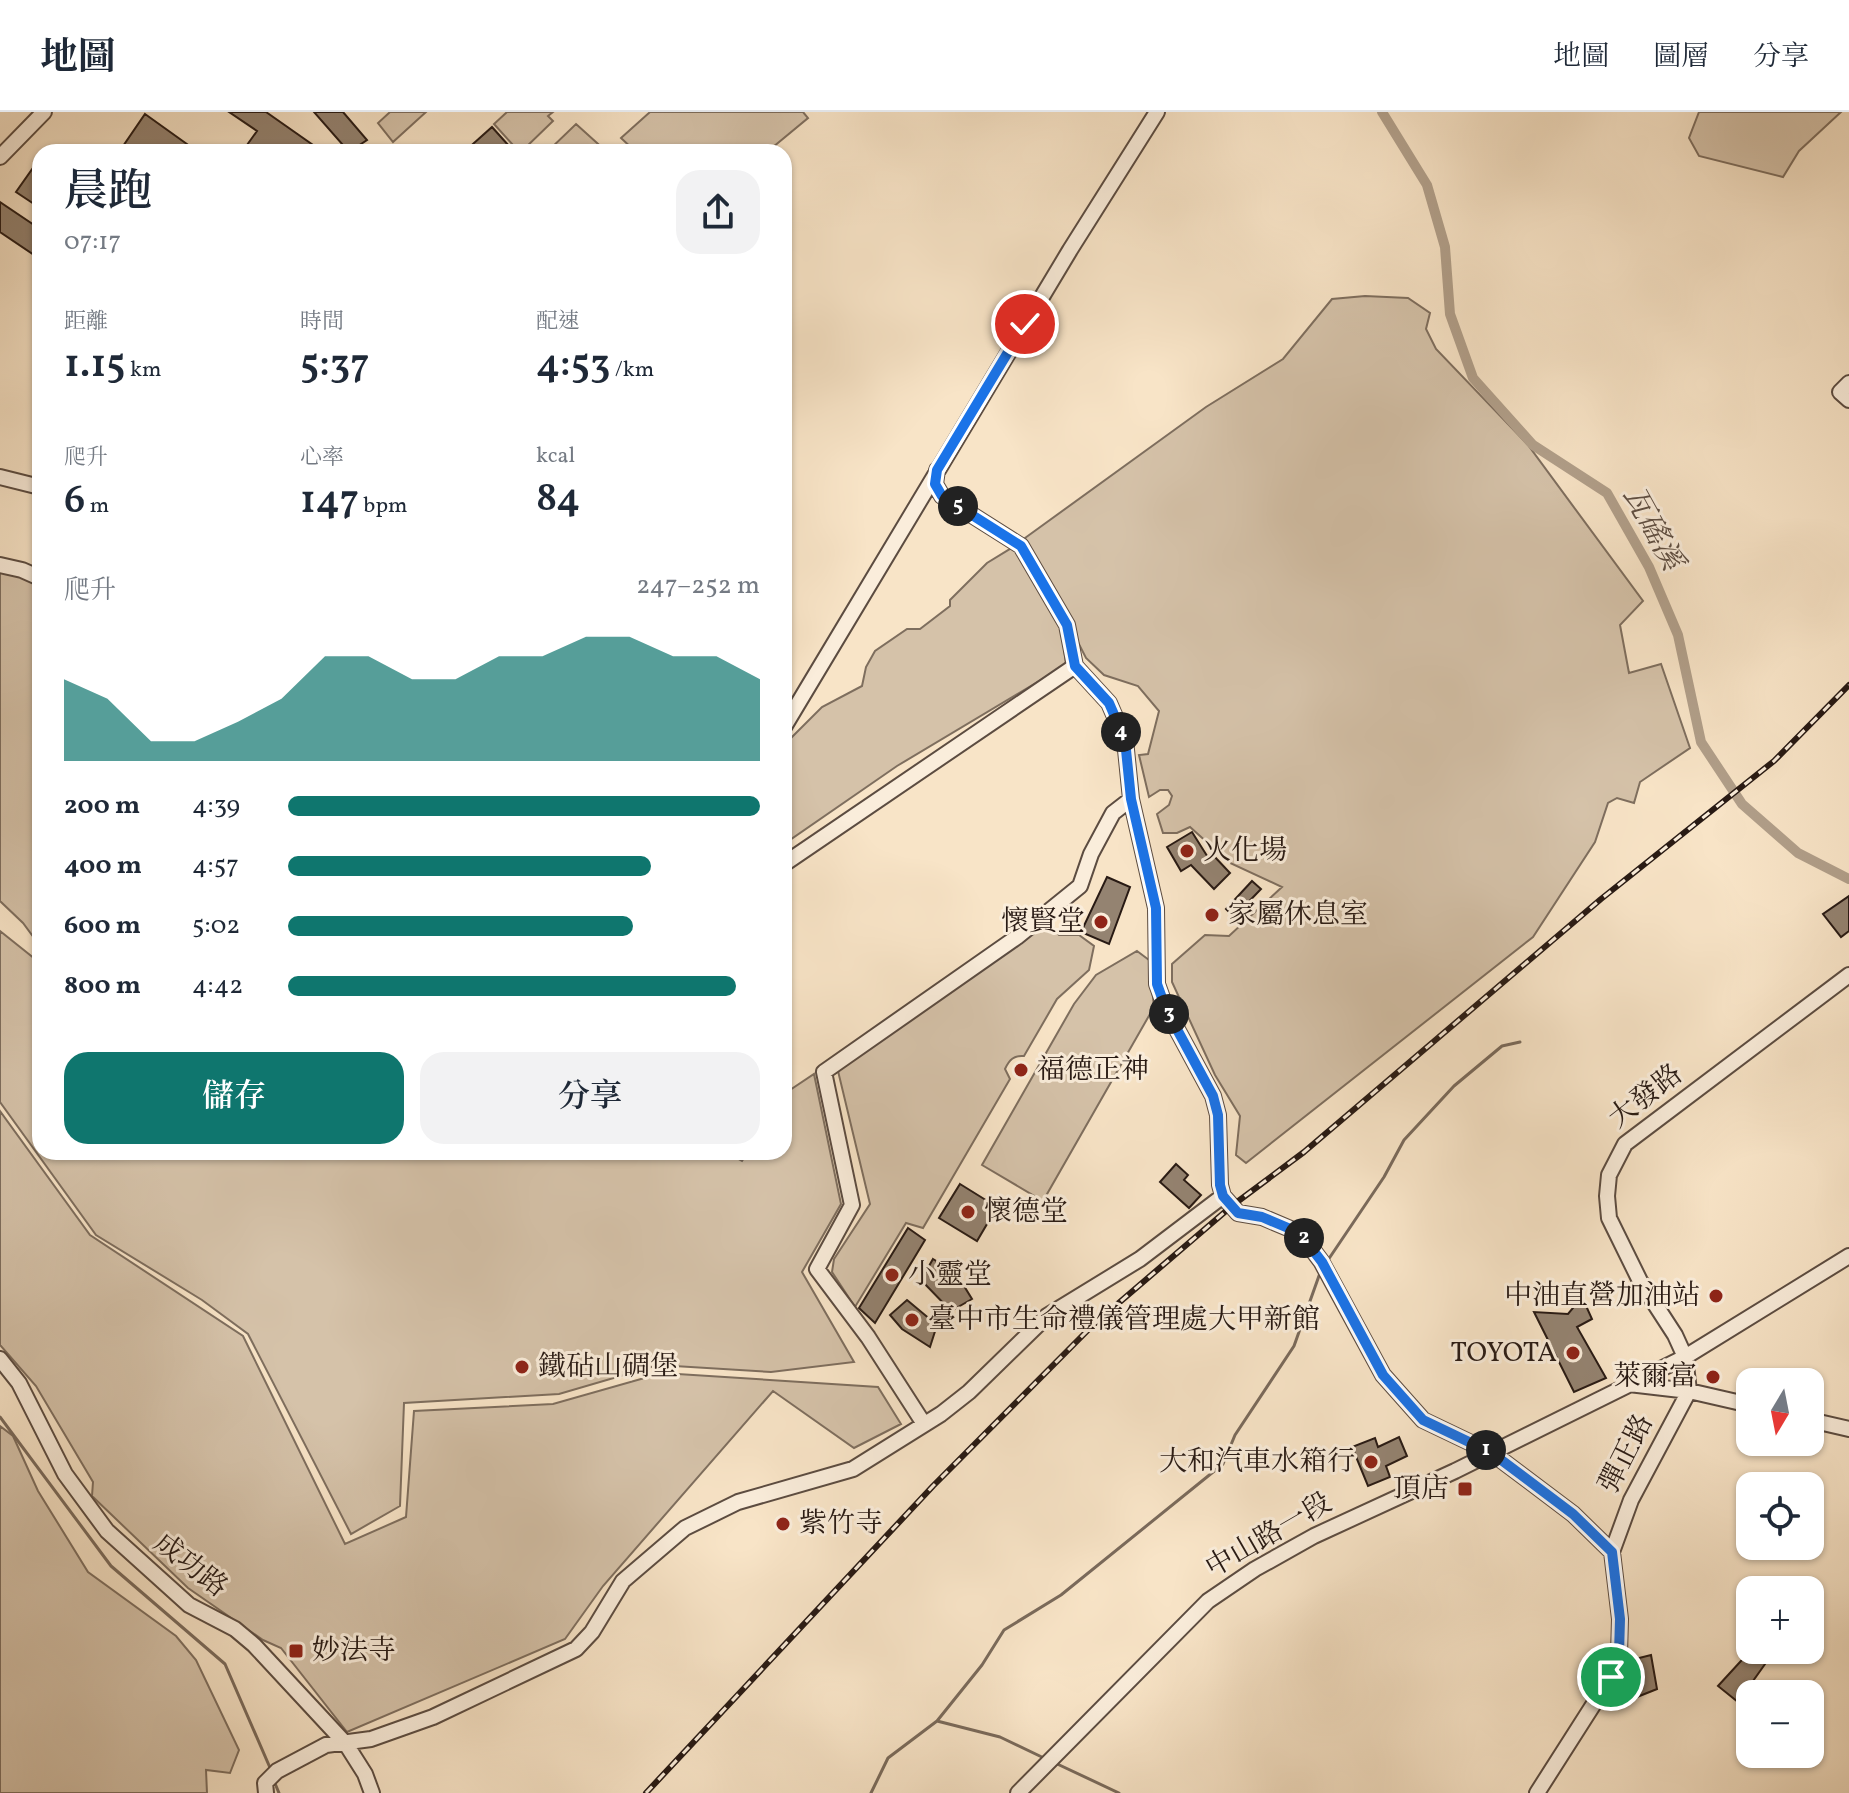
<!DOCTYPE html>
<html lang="zh-TW">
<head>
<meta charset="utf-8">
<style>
  body { margin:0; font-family:Vollkorn,"Noto Serif TC",serif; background:#f2f2f3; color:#1f2937; height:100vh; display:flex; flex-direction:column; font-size:30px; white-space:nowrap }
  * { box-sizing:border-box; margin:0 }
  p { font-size:26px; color:#747a83 }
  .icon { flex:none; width:44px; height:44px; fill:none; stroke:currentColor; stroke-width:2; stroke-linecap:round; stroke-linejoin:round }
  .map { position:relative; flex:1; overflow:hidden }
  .sheet { position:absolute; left:32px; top:32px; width:760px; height:1016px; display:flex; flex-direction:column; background:#fff; border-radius:24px; box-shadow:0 2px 6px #0004 }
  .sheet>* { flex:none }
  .needle { width:52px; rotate:190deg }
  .buttons { position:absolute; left:1736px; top:1256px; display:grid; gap:16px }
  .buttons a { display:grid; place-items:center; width:88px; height:88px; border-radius:16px; background:#fff; box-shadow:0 2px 6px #0004; font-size:40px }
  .pin { position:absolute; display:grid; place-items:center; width:68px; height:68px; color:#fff; margin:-34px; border:4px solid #fff; border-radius:50%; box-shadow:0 2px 8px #0007 }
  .km { position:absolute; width:40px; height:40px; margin:-20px; border-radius:50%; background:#222; color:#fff; font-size:22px; line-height:40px; text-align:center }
  .round { display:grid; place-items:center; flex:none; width:84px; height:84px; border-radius:24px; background:#f2f2f3 }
  .head { display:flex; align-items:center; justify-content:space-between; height:136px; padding:0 32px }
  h1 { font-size:44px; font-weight:600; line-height:60px }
  .metrics { display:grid; grid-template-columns:repeat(3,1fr); gap:12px; height:136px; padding:8px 32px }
  .metrics div { display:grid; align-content:center }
  .metrics b { font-size:40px; font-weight:600 }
  .metrics small { font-size:22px; font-weight:400 }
  .metrics p { font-size:22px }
  .chart { height:224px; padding:16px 32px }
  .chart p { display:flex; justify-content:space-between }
  .chart svg { width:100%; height:144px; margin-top:8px; fill:#0f766e; opacity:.7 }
  .action { display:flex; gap:16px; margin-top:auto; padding:16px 32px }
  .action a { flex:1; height:92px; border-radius:24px; background:#0f766e; color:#fff; font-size:32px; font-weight:600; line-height:92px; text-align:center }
  .action a+a { background:#f2f2f3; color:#1f2937 }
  ul { padding:0 32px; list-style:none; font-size:26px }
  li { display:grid; grid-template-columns:128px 96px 1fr; align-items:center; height:60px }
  li i { height:20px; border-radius:10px; background:#0f766e }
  header { display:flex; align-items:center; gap:48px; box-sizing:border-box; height:112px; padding:0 40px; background:#fff; border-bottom:2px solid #e0e1e3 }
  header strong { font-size:38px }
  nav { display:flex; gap:44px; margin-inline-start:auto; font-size:28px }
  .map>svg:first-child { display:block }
  .green { fill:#d5c2a9; stroke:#7e6e5e; stroke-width:2 }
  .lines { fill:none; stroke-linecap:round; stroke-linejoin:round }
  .stream { stroke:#7a6a5b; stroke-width:3 }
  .canal { stroke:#b19f8a; stroke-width:10 }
  .building { fill:#948371; stroke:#281a14; stroke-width:2 }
  .minor-casing { stroke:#5c4c41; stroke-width:18 }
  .minor { stroke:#faeddb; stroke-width:14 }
  .rail-casing { stroke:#281a14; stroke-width:6 }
  .rail { stroke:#faeddb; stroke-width:3; stroke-dasharray:9; stroke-linecap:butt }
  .route-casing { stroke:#fff; stroke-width:16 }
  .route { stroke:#1a73e8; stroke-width:10 }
  .poi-dot { fill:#8f2418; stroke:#faeddb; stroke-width:3 }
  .labels { text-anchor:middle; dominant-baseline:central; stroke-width:6; stroke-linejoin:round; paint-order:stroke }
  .poi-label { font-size:28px; fill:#281a14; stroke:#faeddb; text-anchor:start }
  .street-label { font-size:28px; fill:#281a14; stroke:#faeddb }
  .water-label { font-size:30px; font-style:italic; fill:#5f4f43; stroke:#faeddb }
</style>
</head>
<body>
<header>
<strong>地圖</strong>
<nav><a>地圖</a><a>圖層</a><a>分享</a></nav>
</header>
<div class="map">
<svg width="1849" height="1681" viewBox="0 0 1849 1681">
  <rect width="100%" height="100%" fill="#f8e4c7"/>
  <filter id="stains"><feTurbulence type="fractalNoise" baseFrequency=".0025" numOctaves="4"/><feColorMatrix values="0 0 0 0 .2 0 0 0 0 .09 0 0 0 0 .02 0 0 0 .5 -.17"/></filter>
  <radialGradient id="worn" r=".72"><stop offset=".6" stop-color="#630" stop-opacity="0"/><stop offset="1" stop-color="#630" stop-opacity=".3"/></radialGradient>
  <path class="green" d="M390 0H426L393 30 378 11Z
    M507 0H553L548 4 553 9 521 40H506L513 33 494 12Z
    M650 0H803L808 6 767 40H636L621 26Z
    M1699 0H1841L1799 39 1783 65 1699 44 1689 26Z
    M576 12 607 40H547Z
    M1365 184 1408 186 1430 201 1426 217 1436 237 1528 333 1643 489 1620 513 1629 561 1661 552 1690 636 1640 670 1634 691 1617 686 1608 691 1595 730 1533 825 1246 1051 1236 1043 1240 1004 1215 963 1172 870V852L1205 823 1229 824 1282 775 1230 751 1190 715 1177 721H1163L1157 702 1169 693 1172 684 1168 678H1160L1149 685 1139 643 1148 642 1159 599 1138 574 1104 563 1086 546 1025 426 1206 295 1283 247 1332 187Z
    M1018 432 1061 510 1066 553 897 654 784 732V633L822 595 862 574 866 555 875 539 907 517H920L950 494V488L987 451Z
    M0 457 40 467V834L23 811 0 789Z
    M1049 809 1059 823H1079L1094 834 1089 858 1057 887 1024 944C1014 943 1009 948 1005 957L1010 967 923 1116 906 1111 855 1195 832 1160 834 1147 870 1092 838 959Z
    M0 819 40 851V1040H726L742 1049 748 1040H784V982L814 962 841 1092 802 1160 854 1250 771 1260 658 1253 559 1282 404 1291 400 1394 351 1422 248 1222 202 1188 96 1123 0 990Z
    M1137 839 1149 848 1154 895 1043 1089 982 1053 1074 892 1096 863Z
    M0 999 90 1123 243 1224 345 1432 406 1405 414 1299 553 1292 662 1261 878 1275 901 1312 854 1336 773 1279 603 1474 565 1527 347 1620 281 1536 263 1528 188 1476 92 1384 93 1370 36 1274 0 1233Z
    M0 1314 13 1324 38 1379 88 1460 176 1524 196 1548 239 1638 230 1661 206 1658 207 1681H0Z"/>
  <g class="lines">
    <path class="stream" d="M1326 1151 1384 1065 1404 1028 1454 974 1502 934 1520 930
      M0 1305 111 1454 225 1552 271 1658
      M937 1609 1000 1625 1046 1647
      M1053 1650 1119 1681
      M274 1669 279 1681
      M871 1681 888 1646 937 1609 982 1553 1004 1518 1061 1483 1223 1352 1235 1323 1294 1234 1320 1161"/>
    <path class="canal" d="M1382 0 1427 73 1445 135 1450 202 1473 266 1533 333 1607 381 1649 455 1678 523 1701 630 1742 692 1798 741 1849 767"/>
  </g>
  <path class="building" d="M229 0H266L323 40H242L257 19Z
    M314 0H343L367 28 349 40Z
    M145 2 198 40H119Z
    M492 15 509 34 502 40H464Z
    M40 46V96L16 80Z
    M0 90 40 117V147L0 120Z
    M1192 720 1209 747 1213 743 1230 761 1214 777 1191 753 1181 759 1167 735Z
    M1107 765 1130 775 1109 832 1081 820Z
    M1252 769 1261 777 1234 805 1226 797Z
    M1849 784V819L1841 825 1823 802Z
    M1176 1052 1188 1063 1184 1068 1201 1083 1189 1096 1160 1070Z
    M960 1072 997 1095 977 1129 939 1106Z
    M908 1116 925 1128 875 1211 859 1196Z
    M933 1147 956 1161 972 1187 951 1199 921 1168Z
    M1582 1185 1592 1207 1577 1215 1606 1266 1574 1280 1534 1200 1568 1202Z
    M907 1188 937 1213 930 1235 902 1217 890 1203Z
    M1399 1325 1407 1344 1386 1354 1390 1365 1368 1374 1352 1335 1375 1326 1378 1335Z
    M1751 1538H1775L1738 1590 1718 1574Z
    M1651 1543 1657 1577 1632 1587 1619 1572 1627 1549Z"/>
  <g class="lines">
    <g class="minor-casing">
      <path id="minor" d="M0 45 44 0
        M1849 271 1840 280 1849 288
        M937 358 935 372 942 384 1021 434 1067 513 1075 554 1109 591 1125 628 1131 687 1156 796 1157 872 1166 897 1213 984 1218 1003 1220 1073 1223 1084 1238 1101 1262 1105 1300 1121 1321 1149 1383 1263 1423 1308 1492 1341 1573 1402 1612 1440
        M0 365 40 375
        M0 453 22 458 40 466
        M784 615 1070 138 1157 0
        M784 752 1075 554
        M0 1247 19 1271 65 1362 107 1419 189 1493 235 1517 254 1533 346 1632 365 1662 372 1681
        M1629 1272 1689 1279 1750 1293
        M1810 1308 1849 1317
        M924 1312 868 1225 817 1157 852 1093 824 960 1017 825 1080 774 1091 742 1113 701 1131 687
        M266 1681 265 1671 277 1659 326 1633 371 1627 433 1605 576 1537 592 1520 623 1469 685 1416 738 1390 853 1357 941 1302 969 1280 1047 1204 1140 1147 1223 1084
        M1018 1681 1208 1489 1255 1457 1314 1424 1455 1359 1685 1245 1849 1144
        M1537 1681 1611 1565 1619 1542 1620 1507 1612 1440 1631 1388 1689 1279 1685 1245 1675 1223 1640 1169 1609 1106 1607 1084 1609 1063 1625 1032 1849 863"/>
    </g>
    <use href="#minor" class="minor"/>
    <g class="rail-casing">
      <path id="rail" d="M646 1681 933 1374 1093 1213 1233 1093 1304 1040 1601 787 1774 649 1849 573"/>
    </g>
    <use href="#rail" class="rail"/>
  </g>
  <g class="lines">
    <g class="route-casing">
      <path id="route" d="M1025 212 937 358 935 372 942 384 1021 434 1067 513 1075 554 1109 591 1125 628 1131 687 1156 796 1157 872 1166 897 1213 984 1218 1003 1220 1073 1223 1084 1238 1101 1262 1105 1300 1121 1322 1150 1383 1263 1423 1308 1492 1341 1573 1402 1612 1440 1620 1507 1619 1542 1611 1565"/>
    </g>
    <use href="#route" class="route"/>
  </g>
  <g class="poi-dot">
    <circle cx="1187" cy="739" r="8"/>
    <circle cx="1212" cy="803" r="8"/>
    <circle cx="1101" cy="810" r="8"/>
    <circle cx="1021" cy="958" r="8"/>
    <circle cx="968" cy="1100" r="8"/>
    <circle cx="892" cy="1163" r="8"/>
    <circle cx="1716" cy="1184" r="8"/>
    <circle cx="912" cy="1208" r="8"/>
    <circle cx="1573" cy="1241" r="8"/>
    <circle cx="522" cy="1255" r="8"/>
    <circle cx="1713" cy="1265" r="8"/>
    <circle cx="1371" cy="1350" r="8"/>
    <rect x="1457" y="1369" width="16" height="16" rx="4"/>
    <circle cx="783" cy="1412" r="8"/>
    <rect x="288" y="1531" width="16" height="16" rx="4"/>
  </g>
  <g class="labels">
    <g class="poi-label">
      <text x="1203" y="739">火化場</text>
      <text x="1228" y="803">家屬休息室</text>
      <text x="1085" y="810" text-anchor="end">懷賢堂</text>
      <text x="1037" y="958">福德正神</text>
      <text x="984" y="1100">懷德堂</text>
      <text x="908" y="1163">小靈堂</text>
      <text x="1700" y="1184" text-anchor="end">中油直營加油站</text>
      <text x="928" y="1208">臺中市生命禮儀管理處大甲新館</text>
      <text x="1557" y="1241" text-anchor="end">TOYOTA</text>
      <text x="538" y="1255">鐵砧山碉堡</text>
      <text x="1697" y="1265" text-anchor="end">萊爾富</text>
      <text x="1355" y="1350" text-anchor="end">大和汽車水箱行</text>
      <text x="1449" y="1377" text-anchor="end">頂店</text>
      <text x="799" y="1412">紫竹寺</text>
      <text x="312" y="1539">妙法寺</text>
    </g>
    <g class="street-label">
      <text transform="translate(1646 985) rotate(-38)">大發路</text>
      <text transform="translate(1627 1342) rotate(-63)">彈正路</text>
      <text transform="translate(1269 1424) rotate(-30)">中山路一段</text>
      <text transform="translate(190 1454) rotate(38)">成功路</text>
    </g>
    <g class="water-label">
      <text transform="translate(1652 417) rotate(61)">瓦磘溪</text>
    </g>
  </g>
  <rect width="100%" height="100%" filter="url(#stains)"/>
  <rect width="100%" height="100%" fill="url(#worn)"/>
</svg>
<div class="buttons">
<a><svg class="needle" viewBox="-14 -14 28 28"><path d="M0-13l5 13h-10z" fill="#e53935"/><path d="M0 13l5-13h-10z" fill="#747a83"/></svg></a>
<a><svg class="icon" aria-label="locate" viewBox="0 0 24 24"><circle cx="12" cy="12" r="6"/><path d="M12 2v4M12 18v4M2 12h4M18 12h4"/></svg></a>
<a>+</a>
<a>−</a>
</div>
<div class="pin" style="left:1611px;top:1565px;background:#1e9e55"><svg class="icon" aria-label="arrive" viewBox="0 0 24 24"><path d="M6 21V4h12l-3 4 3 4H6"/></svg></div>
<div class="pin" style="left:1025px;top:212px;background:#d93025"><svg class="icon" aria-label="check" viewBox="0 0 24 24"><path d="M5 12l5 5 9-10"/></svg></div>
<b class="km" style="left:1486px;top:1338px">1</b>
<b class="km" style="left:1304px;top:1126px">2</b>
<b class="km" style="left:1169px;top:902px">3</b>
<b class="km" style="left:1121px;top:620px">4</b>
<b class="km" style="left:958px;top:394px">5</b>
<section class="sheet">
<div class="head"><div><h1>晨跑</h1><p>07:17</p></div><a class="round"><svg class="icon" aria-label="share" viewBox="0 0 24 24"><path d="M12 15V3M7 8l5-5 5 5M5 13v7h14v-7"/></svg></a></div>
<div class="metrics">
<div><p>距離</p><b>1.15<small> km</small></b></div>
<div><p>時間</p><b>5:37</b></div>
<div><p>配速</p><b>4:53<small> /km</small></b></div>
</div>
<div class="metrics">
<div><p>爬升</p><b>6<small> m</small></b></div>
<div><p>心率</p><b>147<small> bpm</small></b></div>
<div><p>kcal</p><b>84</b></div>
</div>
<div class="chart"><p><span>爬升</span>247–252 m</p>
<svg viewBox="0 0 160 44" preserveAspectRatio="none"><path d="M0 44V19L10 25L20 38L30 38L40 32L50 25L60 12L70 12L80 19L90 19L100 12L110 12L120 6L130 6L140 12L150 12L160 19V44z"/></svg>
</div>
<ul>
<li><b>200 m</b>4:39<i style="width:100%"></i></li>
<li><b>400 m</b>4:57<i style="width:77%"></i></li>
<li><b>600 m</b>5:02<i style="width:73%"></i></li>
<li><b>800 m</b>4:42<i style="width:95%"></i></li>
</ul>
<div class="action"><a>儲存</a><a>分享</a></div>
</section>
</div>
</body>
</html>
